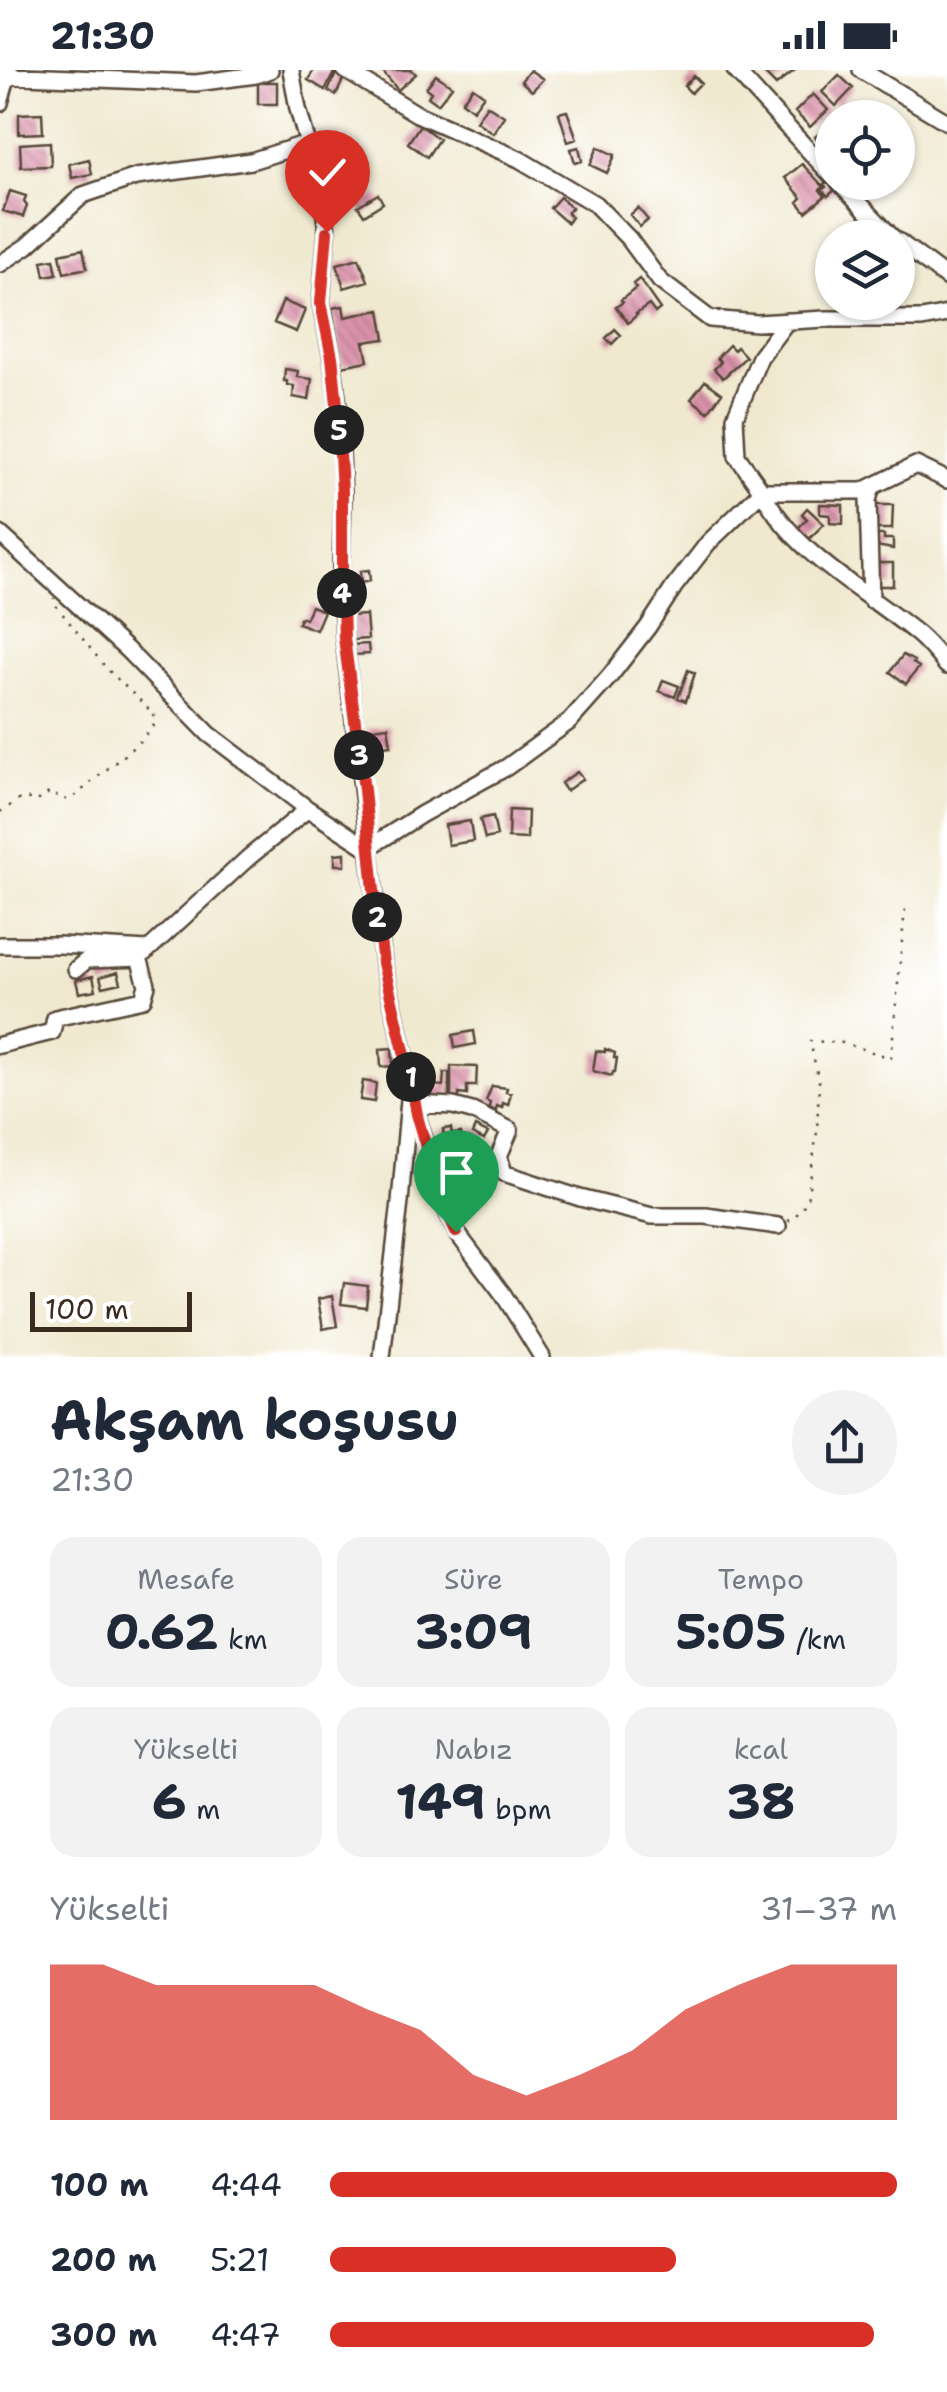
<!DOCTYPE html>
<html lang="tr">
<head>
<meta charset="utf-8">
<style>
  body { margin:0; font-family:"Shantell Sans",sans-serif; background:#f2f2f3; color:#1f2937; height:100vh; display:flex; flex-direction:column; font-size:38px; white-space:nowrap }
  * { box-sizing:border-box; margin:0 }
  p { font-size:32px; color:#747a83 }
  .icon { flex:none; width:55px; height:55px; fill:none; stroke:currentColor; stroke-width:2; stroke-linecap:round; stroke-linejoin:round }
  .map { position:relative; height:1287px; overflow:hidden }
  .sheet { display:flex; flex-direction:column; background:#fff; flex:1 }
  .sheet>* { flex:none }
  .buttons { position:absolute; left:815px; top:30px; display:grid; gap:20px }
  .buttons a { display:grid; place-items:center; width:100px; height:100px; border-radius:50%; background:#fff; box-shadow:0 2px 8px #0004; font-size:50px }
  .scale { position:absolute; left:30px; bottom:25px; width:162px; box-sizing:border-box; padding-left:10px; border:5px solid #3b2a1e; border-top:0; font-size:28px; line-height:35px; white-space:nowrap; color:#3b2a1e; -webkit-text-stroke:8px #fff; paint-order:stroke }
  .pin { position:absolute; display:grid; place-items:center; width:85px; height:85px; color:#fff; margin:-102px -42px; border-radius:50% 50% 50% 0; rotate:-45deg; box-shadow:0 0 10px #0007 }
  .pin .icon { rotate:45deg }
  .km { position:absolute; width:50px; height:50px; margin:-25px; border-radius:50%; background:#222; color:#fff; font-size:28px; line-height:50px; text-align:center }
  .round { display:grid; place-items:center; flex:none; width:105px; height:105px; border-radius:52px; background:#f2f2f3 }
  .summary { display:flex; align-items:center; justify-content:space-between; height:170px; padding:0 50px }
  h1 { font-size:55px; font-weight:700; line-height:75px }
  .stats { display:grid; grid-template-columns:repeat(3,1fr); gap:15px; height:170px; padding:10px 50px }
  .stats div { display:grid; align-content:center; border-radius:25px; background:#f2f2f3; text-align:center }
  .stats b { font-size:50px; font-weight:700 }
  .stats small { font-size:28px; font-weight:400 }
  .stats p { font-size:28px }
  .chart { height:280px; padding:20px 50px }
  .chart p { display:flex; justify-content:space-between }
  .chart svg { width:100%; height:180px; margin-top:10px; fill:#d93025; opacity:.7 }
  ul { padding:0 50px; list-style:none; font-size:32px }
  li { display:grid; grid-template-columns:160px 120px 1fr; align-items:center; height:75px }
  li i { height:25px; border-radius:12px; background:#d93025 }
  .status { display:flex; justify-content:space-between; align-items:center; height:70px; padding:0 50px; background:#fff; direction:ltr }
  .status svg { height:28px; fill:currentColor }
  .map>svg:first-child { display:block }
  .building { fill:url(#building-back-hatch) }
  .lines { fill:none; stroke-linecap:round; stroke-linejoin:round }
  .minor-casing { stroke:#564739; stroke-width:20 }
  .path { stroke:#564739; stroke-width:2.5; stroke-dasharray:2.5 8; stroke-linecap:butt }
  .minor { stroke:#fff; stroke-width:15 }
  .route-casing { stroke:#fff; stroke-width:20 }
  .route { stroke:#d93025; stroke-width:12 }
</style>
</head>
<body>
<div class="status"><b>21:30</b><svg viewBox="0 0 49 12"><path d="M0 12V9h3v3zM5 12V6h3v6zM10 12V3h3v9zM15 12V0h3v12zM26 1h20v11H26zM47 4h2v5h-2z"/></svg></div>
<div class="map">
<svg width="947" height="1287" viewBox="0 0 947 1287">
  <defs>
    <pattern id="building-back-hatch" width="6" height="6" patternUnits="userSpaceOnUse" patternTransform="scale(2.5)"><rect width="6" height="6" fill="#db92aa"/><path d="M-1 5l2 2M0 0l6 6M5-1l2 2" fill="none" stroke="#b3778a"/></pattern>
  </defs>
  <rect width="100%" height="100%" fill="#fff"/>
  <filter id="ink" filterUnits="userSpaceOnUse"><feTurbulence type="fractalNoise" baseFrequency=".01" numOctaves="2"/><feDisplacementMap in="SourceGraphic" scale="20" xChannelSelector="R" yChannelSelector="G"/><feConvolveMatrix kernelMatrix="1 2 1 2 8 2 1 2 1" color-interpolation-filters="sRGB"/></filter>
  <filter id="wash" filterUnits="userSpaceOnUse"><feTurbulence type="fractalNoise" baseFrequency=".0048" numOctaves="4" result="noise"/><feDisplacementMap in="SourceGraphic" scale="40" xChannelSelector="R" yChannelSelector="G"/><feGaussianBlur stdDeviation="2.25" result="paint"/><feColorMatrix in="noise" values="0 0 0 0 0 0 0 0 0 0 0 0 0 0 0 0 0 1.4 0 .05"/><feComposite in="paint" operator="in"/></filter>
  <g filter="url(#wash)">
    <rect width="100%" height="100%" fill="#f0e9d0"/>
    <g id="blocks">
      <path class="building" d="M314 0H329L334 3 325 20 308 10Z
        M381 0H412L416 4 398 20Z
        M530 0 543 9 532 21 521 11Z
        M767 0H795L776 15 764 3Z
        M336 4 344 8 336 25 328 21Z
        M436 5 452 16 438 34 428 27 431 22 426 18Z
        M839 5 853 18 836 36 822 22Z
        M694 6 701 13 691 23 684 16Z
        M258 12H277V34H258Z
        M473 17 484 25 473 40 462 31Z
        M813 24 828 40 810 57 795 42Z
        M487 35 504 46 493 63 476 51Z
        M567 41 577 69 568 72 559 43Z
        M42 43 43 63 19 64V44Z
        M420 55 439 69 427 87 408 73Z
        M823 60 832 72V78L827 82 815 67Z
        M50 72 51 96 21 97 20 74Z
        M579 77 582 91 575 93 571 79Z
        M598 77 615 85 607 103 590 95Z
        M89 89 92 104 72 108 69 94Z
        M802 94 824 117 820 120 825 126 806 142 798 132 802 128 785 108Z
        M830 109 837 118 828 126 822 120 826 117 824 114Z
        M10 121 26 126 24 132 27 136 23 147 3 141Z
        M378 124 383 133 364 145 358 136Z
        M560 127 572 138 567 143 571 147 567 153 550 138Z
        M638 138 648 150 640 157 630 145Z
        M83 179 87 198 64 203 60 184Z
        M359 188 368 211 344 218 337 194Z
        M54 189 57 204 45 206 42 191Z
        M639 209 660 239 655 243 649 235 636 244 637 245 628 253 616 237 623 232 621 230 636 218 633 214Z
        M283 231 305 240 296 262 274 253Z
        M343 236 345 247 380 240 385 269 364 272 368 291 342 296 332 238Z
        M615 259 621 265 612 274 606 268Z
        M729 275 734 280 737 277 746 287 723 308 714 299 721 292 717 288Z
        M285 299 298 301 297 307 312 309 309 330 293 327 294 316 287 315V311H284Z
        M705 311 722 323 708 342 691 329Z
        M820 434 843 435V454L830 453V445L820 444Z
        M872 435H893L892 459H872Z
        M807 438 824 454 809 469 798 458 807 449 802 444Z
        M876 465H884V469H893V479L876 476Z
        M877 493H893V516H876Z
        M369 500 370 511 361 513 360 501Z
        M311 536 324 541 316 560 298 553 301 547 305 549Z
        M366 545 368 569 352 570 351 546Z
        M368 574 369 584 354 585 353 575Z
        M903 585 914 591 913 593 919 597 906 614 890 602Z
        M688 600 695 603 686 631 678 628Z
        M663 610 679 616 675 627 659 621Z
        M388 656 391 675 369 678 366 659Z
        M577 702 583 709 566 721 561 713Z
        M509 740 528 741 527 769 508 768Z
        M493 746 497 766 485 769 480 749Z
        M470 751 473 771 448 775 445 755Z
        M345 783V795H335V784Z
        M118 902 121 913 103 917 100 907Z
        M93 906 96 920 79 923 76 910Z
        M474 961 476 974 455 978 453 965Z
        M392 978 393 996 381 997 380 979Z
        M605 979 615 983 614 988H617L615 1002H613L612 1006 593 1001 596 981 605 982Z
        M451 996 477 997 476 1016H467V1025L459 1024V1028L451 1027Z
        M444 1003H449V1028L432 1027 433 1015 443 1016Z
        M363 1011 376 1013 374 1032 360 1030Z
        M492 1016 507 1018 506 1022 511 1023 508 1035 503 1033 502 1038 497 1036 496 1041 489 1038 490 1033 486 1031Z
        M475 1057 488 1063 484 1070 472 1064Z
        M451 1058 453 1078 445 1079 443 1059Z
        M461 1063 463 1077 455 1078 453 1064Z
        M344 1213 368 1216 366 1237 341 1234Z
        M332 1226 337 1256 323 1259 318 1229Z"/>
    </g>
  </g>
  <g filter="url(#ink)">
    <use href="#blocks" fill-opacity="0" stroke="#564739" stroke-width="2.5"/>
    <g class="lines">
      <g class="minor-casing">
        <path id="minor" d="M291 0 298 39 322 124 327 162 321 233 332 287 339 344 343 423 341 499 344 568 383 893 410 1006 418 1050 447 1141 457 1163 503 1224 542 1287
          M345 0 417 44 519 89 595 134 629 169 660 211 710 249 757 253 825 249H922L947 244
          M735 0 832 106
          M861 0 947 52
          M0 5 196 13 256 5 270 0
          M0 33 9 0
          M839 112 893 168
          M898 171 947 208
          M0 194 27 176 83 125 136 107 251 91 308 73
          M947 410 916 395 863 421H762C796 486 860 517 915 562 927 571 937 584 947 596
          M0 464 127 580 209 664 308 739 368 778 422 744 507 697 569 652 610 606 648 557 674 517 708 473 762 421 737 386 735 347 760 287 787 251
          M871 530 868 430 872 417
          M0 875H59L148 880
          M76 899 87 890 139 888
          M0 975 52 962 55 948 143 929 147 915 139 888 248 788 308 739
          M415 1034 453 1036 472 1041 510 1060 499 1086 504 1103 580 1128 652 1146H706L778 1156
          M382 1287 400 1132 409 1030"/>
      </g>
      <path class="path" d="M0 742 22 728 39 730 50 722 63 730 74 727 137 674 155 654 154 644 107 599 53 532 54 528
        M788 1151 794 1148 807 1131 817 1062 819 1012 810 971 843 973 891 988 905 839"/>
      <use href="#minor" class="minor"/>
    </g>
  </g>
  <g class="lines" filter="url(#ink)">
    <g class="route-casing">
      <path id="route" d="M327 162 321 233 332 287 338 344 342 423V500L344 568 364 720 376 840 383 893 410 1006 418 1050 437 1114 456 1162"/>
    </g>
    <use href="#route" class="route"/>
  </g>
</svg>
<div class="buttons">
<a><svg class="icon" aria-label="locate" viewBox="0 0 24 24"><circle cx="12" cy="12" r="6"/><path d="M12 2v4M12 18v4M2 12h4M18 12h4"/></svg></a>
<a><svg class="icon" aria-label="layers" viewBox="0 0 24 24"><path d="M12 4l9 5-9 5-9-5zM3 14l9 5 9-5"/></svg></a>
</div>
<div class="scale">100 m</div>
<div class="pin" style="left:456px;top:1162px;background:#1e9e55"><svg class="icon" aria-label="arrive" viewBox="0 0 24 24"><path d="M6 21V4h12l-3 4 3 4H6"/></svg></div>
<div class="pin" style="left:327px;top:162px;background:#d93025"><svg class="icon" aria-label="check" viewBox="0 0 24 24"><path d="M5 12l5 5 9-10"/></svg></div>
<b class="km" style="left:411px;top:1007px">1</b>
<b class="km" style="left:377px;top:847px">2</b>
<b class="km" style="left:359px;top:685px">3</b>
<b class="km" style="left:342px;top:523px">4</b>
<b class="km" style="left:339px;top:360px">5</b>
</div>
<section class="sheet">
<div class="summary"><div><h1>Akşam koşusu</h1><p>21:30</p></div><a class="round"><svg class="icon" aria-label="share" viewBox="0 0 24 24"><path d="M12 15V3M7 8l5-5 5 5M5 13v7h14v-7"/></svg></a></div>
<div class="stats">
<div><p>Mesafe</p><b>0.62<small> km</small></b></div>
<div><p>Süre</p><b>3:09</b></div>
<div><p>Tempo</p><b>5:05<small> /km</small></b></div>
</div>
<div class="stats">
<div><p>Yükselti</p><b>6<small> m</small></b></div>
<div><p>Nabız</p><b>149<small> bpm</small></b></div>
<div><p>kcal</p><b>38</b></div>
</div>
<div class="chart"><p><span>Yükselti</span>31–37 m</p>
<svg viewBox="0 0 160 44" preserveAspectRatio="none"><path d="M0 44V6L10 6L20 11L30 11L40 11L50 11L60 17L70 22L80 33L90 38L100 33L110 27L120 17L130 11L140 6L150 6L160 6V44z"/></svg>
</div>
<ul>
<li><b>100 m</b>4:44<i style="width:100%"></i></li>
<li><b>200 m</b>5:21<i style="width:61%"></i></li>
<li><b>300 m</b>4:47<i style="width:96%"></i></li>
</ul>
</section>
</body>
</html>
